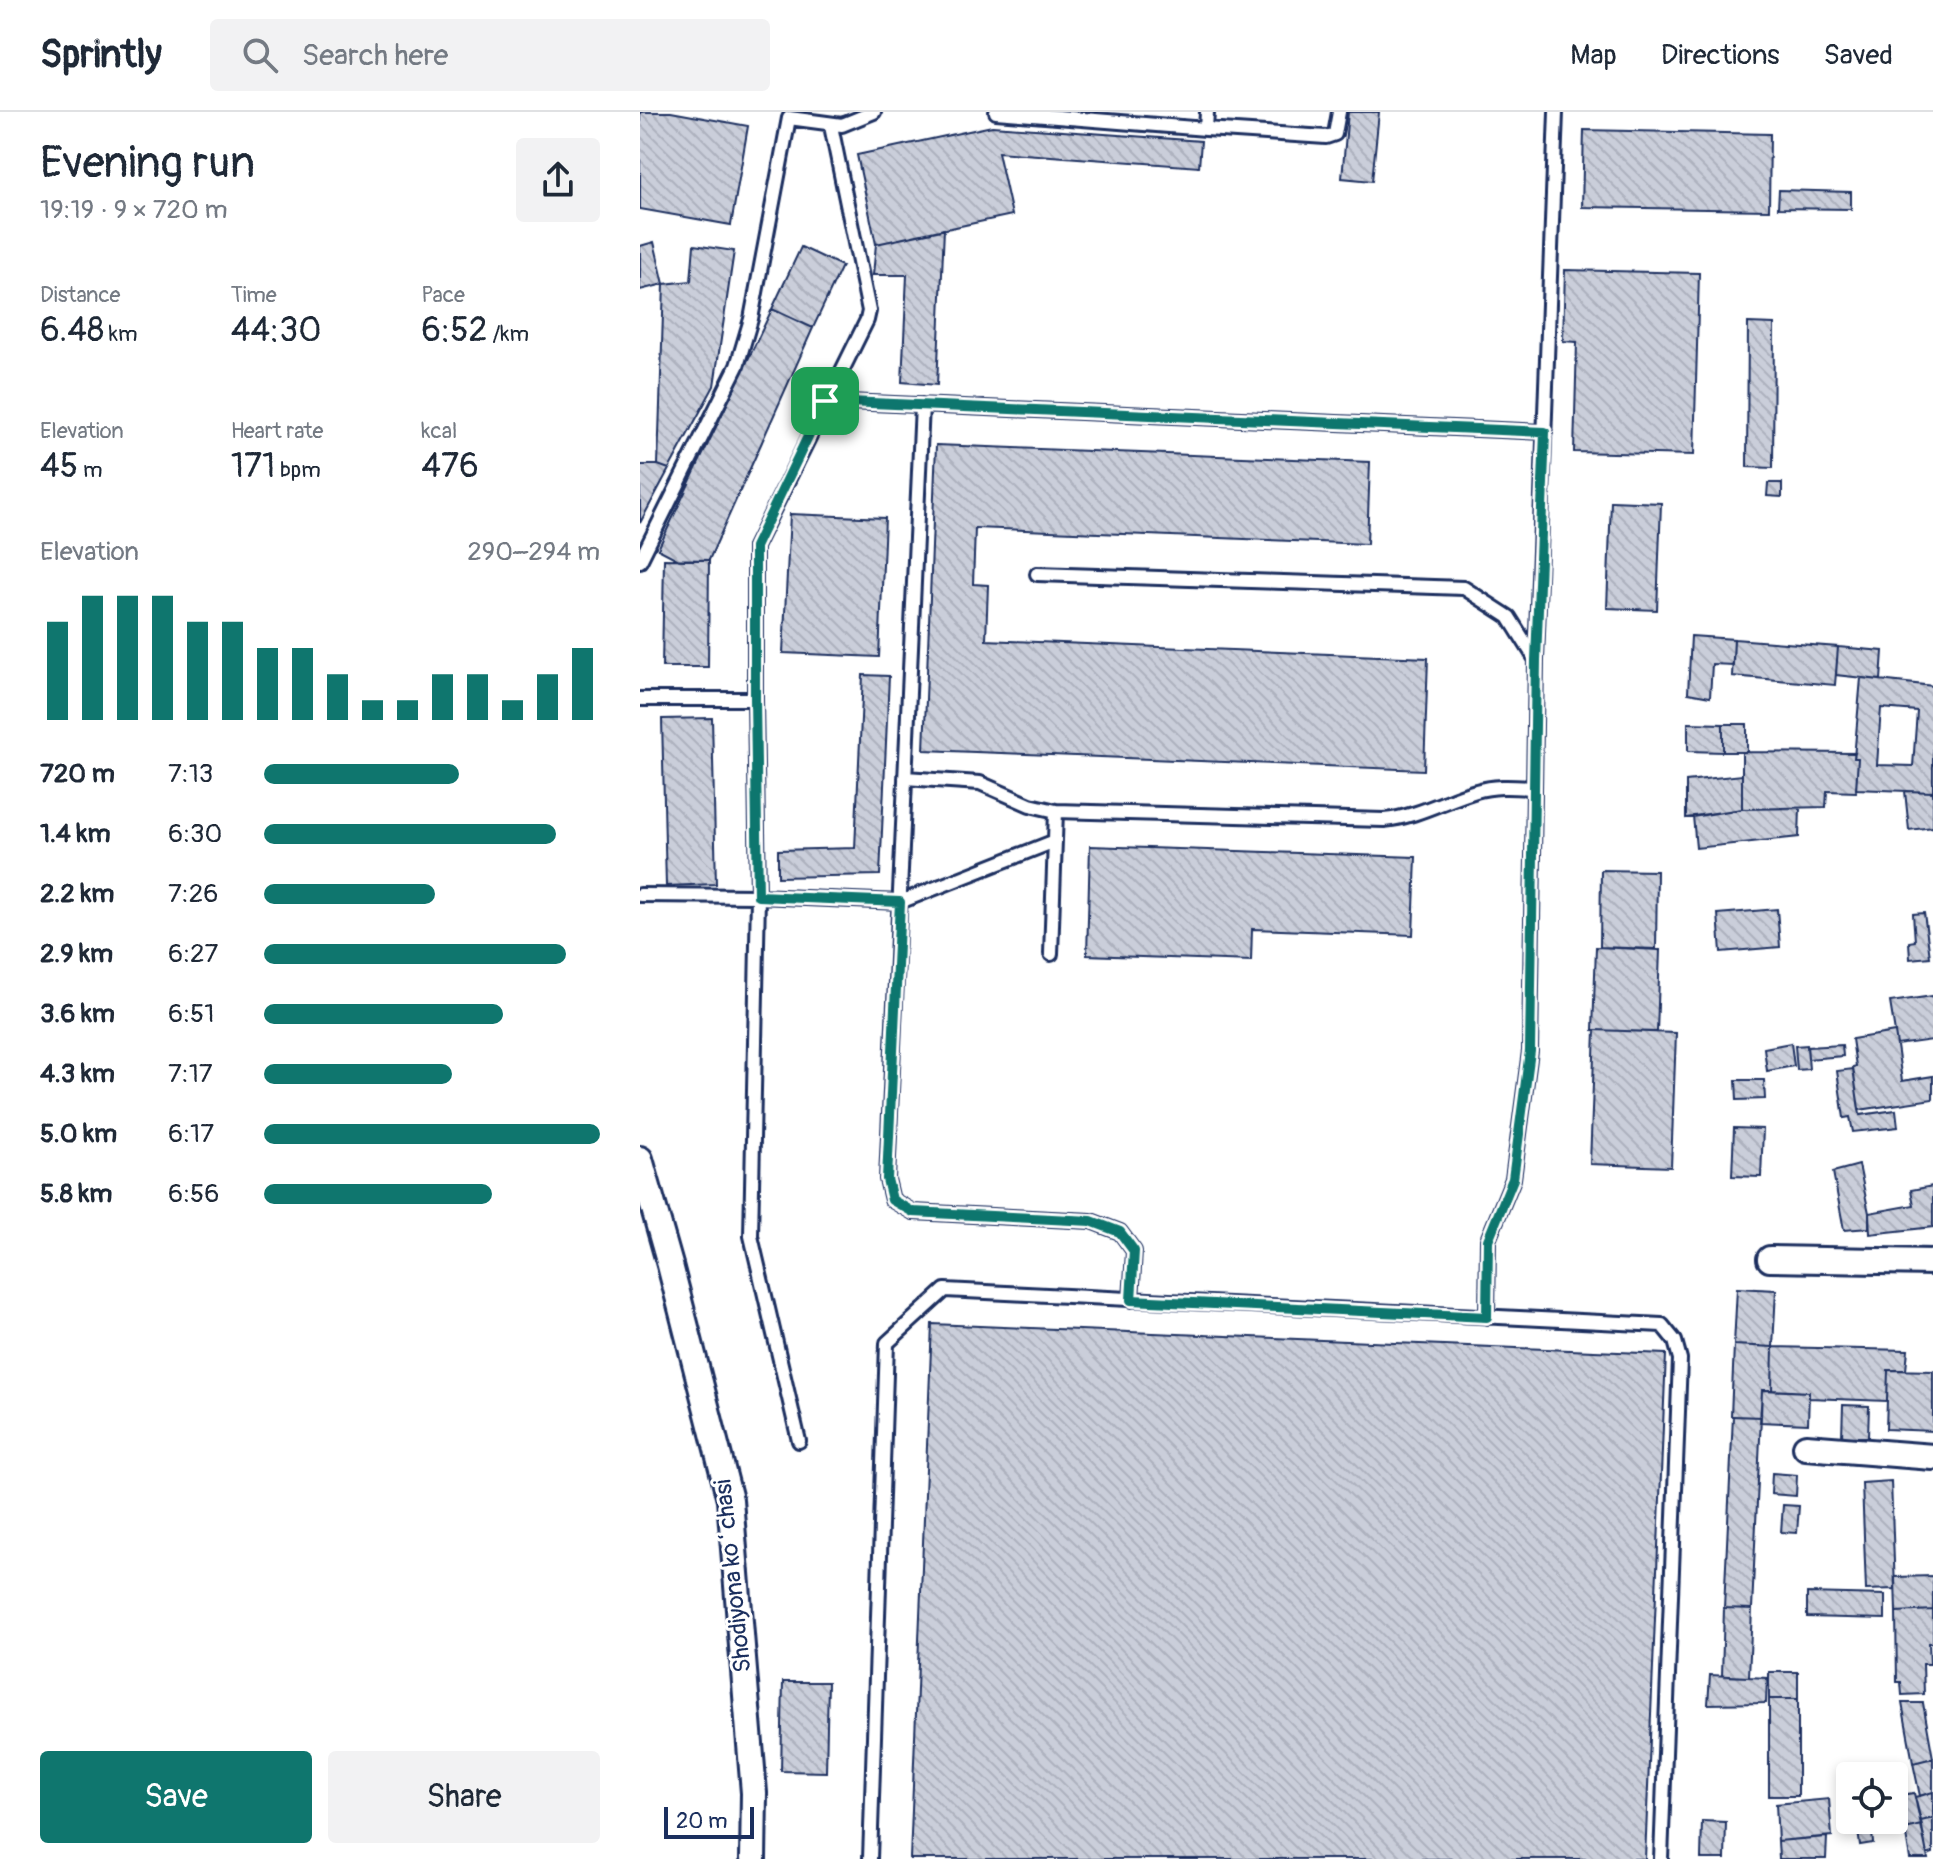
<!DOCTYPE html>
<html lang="en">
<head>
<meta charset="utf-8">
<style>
  body { margin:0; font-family:Pangolin,sans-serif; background:#f2f2f3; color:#1f2937; height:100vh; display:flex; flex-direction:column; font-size:30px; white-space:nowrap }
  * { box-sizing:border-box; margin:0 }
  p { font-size:26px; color:#747a83 }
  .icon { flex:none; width:44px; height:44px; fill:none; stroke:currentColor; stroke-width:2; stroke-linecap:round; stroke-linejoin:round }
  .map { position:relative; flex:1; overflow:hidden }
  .panel { display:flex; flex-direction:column; background:#fff; width:640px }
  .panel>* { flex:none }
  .controls { position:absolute; left:1196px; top:1650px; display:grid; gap:16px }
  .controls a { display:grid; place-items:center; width:72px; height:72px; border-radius:8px; background:#fff; box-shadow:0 4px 12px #0003; font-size:40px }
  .scale { position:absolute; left:24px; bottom:20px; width:90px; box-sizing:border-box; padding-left:8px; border:4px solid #1b2f5e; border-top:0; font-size:22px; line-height:28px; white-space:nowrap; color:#1b2f5e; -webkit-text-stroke:6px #fff; paint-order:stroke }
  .pin { position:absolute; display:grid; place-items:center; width:68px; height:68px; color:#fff; margin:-34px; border-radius:16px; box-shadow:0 4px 12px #0006 }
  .round { display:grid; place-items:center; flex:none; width:84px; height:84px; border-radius:8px; background:#f2f2f3 }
  .head { display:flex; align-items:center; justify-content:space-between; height:136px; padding:0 40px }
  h1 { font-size:44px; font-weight:600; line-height:60px }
  .metrics { display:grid; grid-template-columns:repeat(3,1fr); gap:12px; height:136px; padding:8px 40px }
  .metrics div { display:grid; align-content:center }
  .metrics b { font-size:34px; font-weight:600 }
  .metrics small { font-size:22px; font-weight:400 }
  .metrics p { font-size:22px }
  .chart { height:224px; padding:16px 40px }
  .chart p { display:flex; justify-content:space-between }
  .chart svg { width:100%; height:144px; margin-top:8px; stroke:#0f766e; stroke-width:6 }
  .button { display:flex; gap:16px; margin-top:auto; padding:16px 40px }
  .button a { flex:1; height:92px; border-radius:8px; background:#0f766e; color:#fff; font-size:32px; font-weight:600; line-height:92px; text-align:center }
  .button a+a { background:#f2f2f3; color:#1f2937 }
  ul { padding:0 40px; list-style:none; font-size:26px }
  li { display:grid; grid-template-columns:128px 96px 1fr; align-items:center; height:60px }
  li i { height:20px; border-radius:10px; background:#0f766e }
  header { display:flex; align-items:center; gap:48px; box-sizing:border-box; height:112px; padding:0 40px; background:#fff; border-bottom:2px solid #e0e1e3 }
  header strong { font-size:38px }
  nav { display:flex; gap:44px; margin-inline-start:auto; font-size:28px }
  .search { width:560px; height:72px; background:#f2f2f3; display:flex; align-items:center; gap:20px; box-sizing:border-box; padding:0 28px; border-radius:8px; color:#747a83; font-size:30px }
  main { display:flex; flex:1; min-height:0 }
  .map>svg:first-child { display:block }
  .building { fill:url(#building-back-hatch); stroke:#1b2f5e; stroke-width:2; fill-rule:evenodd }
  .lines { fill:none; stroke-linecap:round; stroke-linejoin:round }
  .service-casing { stroke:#1b2f5e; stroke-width:18 }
  .minor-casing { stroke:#1b2f5e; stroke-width:30 }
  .service { stroke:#fff; stroke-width:12 }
  .minor { stroke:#fff; stroke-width:24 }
  .route-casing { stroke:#fff; stroke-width:16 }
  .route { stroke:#0f766e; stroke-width:10 }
  .labels { text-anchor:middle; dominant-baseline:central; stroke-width:6; stroke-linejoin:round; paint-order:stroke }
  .street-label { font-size:24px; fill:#1b2f5e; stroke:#fff }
</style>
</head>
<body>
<header>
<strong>Sprintly</strong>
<div class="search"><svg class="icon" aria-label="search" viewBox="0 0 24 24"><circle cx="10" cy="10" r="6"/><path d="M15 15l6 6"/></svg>Search here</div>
<nav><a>Map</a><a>Directions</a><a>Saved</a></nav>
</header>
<main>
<section class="panel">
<div class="head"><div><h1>Evening run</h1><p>19:19 · 9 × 720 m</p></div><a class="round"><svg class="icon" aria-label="share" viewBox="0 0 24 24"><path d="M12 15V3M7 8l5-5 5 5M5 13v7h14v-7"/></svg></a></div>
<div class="metrics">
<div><p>Distance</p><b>6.48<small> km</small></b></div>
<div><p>Time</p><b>44:30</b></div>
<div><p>Pace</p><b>6:52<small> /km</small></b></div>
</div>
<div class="metrics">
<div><p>Elevation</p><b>45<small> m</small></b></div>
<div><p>Heart rate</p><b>171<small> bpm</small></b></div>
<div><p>kcal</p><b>476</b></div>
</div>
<div class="chart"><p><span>Elevation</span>290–294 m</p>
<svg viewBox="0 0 160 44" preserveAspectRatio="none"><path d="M5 44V14M15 44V6M25 44V6M35 44V6M45 44V14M55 44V14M65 44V22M75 44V22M85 44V30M95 44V38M105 44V38M115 44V30M125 44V30M135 44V38M145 44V30M155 44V22"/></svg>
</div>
<ul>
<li><b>720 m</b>7:13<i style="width:58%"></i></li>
<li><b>1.4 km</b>6:30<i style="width:87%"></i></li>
<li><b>2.2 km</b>7:26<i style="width:51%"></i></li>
<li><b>2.9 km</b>6:27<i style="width:90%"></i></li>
<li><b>3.6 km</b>6:51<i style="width:71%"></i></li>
<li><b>4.3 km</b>7:17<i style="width:56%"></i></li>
<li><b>5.0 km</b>6:17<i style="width:100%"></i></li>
<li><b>5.8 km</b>6:56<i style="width:68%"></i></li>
</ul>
<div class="button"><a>Save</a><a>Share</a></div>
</section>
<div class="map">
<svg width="1293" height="1747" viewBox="0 0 1293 1747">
  <defs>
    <pattern id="building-back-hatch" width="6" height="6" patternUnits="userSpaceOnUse" patternTransform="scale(2)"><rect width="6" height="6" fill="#caceda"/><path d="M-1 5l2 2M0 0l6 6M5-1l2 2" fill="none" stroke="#adb1be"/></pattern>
  </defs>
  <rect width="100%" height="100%" fill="#fff"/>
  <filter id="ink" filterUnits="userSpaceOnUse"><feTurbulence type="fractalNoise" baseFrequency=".0125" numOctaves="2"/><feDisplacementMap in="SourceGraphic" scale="16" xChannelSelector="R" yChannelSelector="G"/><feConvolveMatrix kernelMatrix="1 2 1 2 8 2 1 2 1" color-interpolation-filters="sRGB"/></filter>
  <g filter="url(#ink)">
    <path class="building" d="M0 0H31L108 14 91 113 0 97Z
      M708 0H739L732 69 702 66Z
      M352 14 561 29 559 55 358 40 372 103 236 132 217 43Z
      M944 18 1130 22 1129 98 942 95Z
      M1139 78 1211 80V97L1138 96Z
      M304 117 297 273 262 270 267 163H233L236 132Z
      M14 130 24 172 0 178V134Z
      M54 133 94 139 74 274 29 357 18 353 24 172 51 169Z
      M161 135 202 154 173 216 132 197Z
      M925 158 1059 161 1054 343 934 340 937 230 923 229Z
      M132 197 173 216 69 448H39L18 437Z
      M1108 211 1134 212 1133 356 1107 355Z
      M296 333 730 350 727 432 335 416 333 472 348 473 346 528 788 546 784 658 284 638Z
      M0 353H18L29 357 0 411Z
      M1128 371H1142V385L1127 384Z
      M971 389 1021 391 1017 498 967 496Z
      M150 402 245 406 239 545 143 541Z
      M24 447 69 448 68 555H22Z
      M1051 524 1094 527 1093 553 1072 552 1070 585 1048 581Z
      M1094 527 1198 535 1195 573 1092 564Z
      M1198 535 1243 539 1241 568 1196 563Z
      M223 563 249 564 240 763 138 765V738L215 736Z
      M1221 566 1293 574V680L1216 677 1218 646H1214ZM1241 596 1277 599 1273 654 1237 653Z
      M72 606 76 772 26 774 22 607Z
      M1048 611 1083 612V640L1048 639Z
      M1083 612H1107V640H1083Z
      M1102 640 1215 641 1214 646H1218L1216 680 1187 679 1186 695 1102 697Z
      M1102 663V697L1046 706V669Z
      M1265 679 1293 680V715L1269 718Z
      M1160 696 1159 725 1056 736 1053 704 1102 697Z
      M450 734 776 745 773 823 612 817 611 849 447 843Z
      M961 758 1017 759 1016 837 960 835Z
      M1137 797 1140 835 1081 840 1078 802Z
      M1284 801 1290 845 1270 847 1269 830 1275 829 1273 802Z
      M956 835 1020 838 1017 920 953 918Z
      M1293 884V928L1257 933 1250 890Z
      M955 918 1036 921 1031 1055 950 1052Z
      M1255 920 1262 969 1293 964V987L1219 998 1213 955 1216 954 1212 927Z
      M1151 931 1154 954 1127 959 1124 936Z
      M1167 933 1169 957 1157 958 1155 934Z
      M1202 933 1203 944 1168 947 1167 935Z
      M1213 957 1220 1003 1256 998 1258 1015 1213 1020 1210 1005 1204 1006 1197 959Z
      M1096 968H1124L1125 987 1097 988Z
      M1094 1016 1123 1017 1121 1065 1092 1064Z
      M1219 1053 1229 1101V1116L1204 1118 1193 1060Z
      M1293 1074V1115L1230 1122 1229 1101 1274 1093 1271 1078Z
      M1097 1176 1136 1178 1133 1235 1094 1233Z
      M292 1212 1026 1242 1005 1747H270Z
      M1094 1233 1133 1235 1132 1278H1122L1121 1305 1091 1304Z
      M1133 1235 1268 1238 1266 1258H1248L1247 1289 1169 1286V1280L1132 1278Z
      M1248 1258 1293 1259V1319L1246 1317Z
      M1122 1278 1169 1280 1168 1312 1120 1310Z
      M1203 1293 1229 1294 1228 1325H1202Z
      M1093 1304 1121 1305 1112 1497 1084 1496Z
      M1132 1361 1157 1363 1156 1384 1131 1382Z
      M1251 1369 1255 1477 1226 1478 1222 1371Z
      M1143 1393 1159 1394 1157 1421 1141 1420Z
      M1293 1464V1498L1256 1500 1255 1465Z
      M1167 1481 1245 1483V1507L1167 1505Z
      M1084 1496 1112 1497 1109 1565 1082 1564Z
      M1293 1498V1531H1289L1290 1552H1283L1284 1582 1262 1583 1261 1570H1257L1256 1500Z
      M1129 1560H1158V1587H1129Z
      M1070 1563 1127 1566 1126 1591 1068 1592Z
      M143 1570H188L186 1660 141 1659Z
      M1129 1587H1158V1684H1129Z
      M1262 1591H1283L1293 1646 1273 1651Z
      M1293 1646V1680L1280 1684 1273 1651Z
      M1293 1680V1706L1281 1709 1275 1685Z
      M1274 1681 1281 1713 1258 1719 1254 1704V1684Z
      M1189 1687 1192 1724 1138 1729 1136 1692Z
      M1293 1706V1741L1287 1743 1281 1709Z
      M1062 1709 1086 1710 1085 1747H1061Z
      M1231 1711 1233 1731 1220 1733 1217 1713Z
      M1281 1713 1288 1747H1270L1265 1717Z
      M1187 1725 1186 1747H1139L1138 1729Z"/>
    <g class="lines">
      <g class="service-casing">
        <path id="service" d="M356 0 566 17 567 0
          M191 14 229 199 227 208 115 435V587L118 784 260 790 415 729
          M566 17 686 25 695 22 699 0
          M185 289 905 320
          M282 293 247 1067 252 1088 273 1100 451 1109 480 1120 494 1139 491 1188
          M0 449 97 254 111 207 149 6 202 13 234 0
          M397 462 824 476 869 505 896 548
          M0 587H115
          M265 666 340 671 390 693 416 699 744 708C777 705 805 688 836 679 855 673 875 675 894 676
          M0 783 118 784 111 1124 159 1329
          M411 842 416 699
          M847 1205 848 1128 873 1067 890 939 896 548 916 0
          M230 1747 247 1231 305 1178 1022 1213 1035 1229 1040 1247 1021 1747"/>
      </g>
      <g class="minor-casing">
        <path id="minor" d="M0 1047 30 1153 90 1388 114 1681 113 1747
          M1130 1147 1293 1150
          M1166 1335 1293 1345"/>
      </g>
      <use href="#service" class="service"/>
      <use href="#minor" class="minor"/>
    </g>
  </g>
  <g class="lines" filter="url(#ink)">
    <g class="route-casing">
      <path id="route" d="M185 289 905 320 896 548 890 939 873 1067 848 1128 847 1205 491 1188 494 1139 480 1120 451 1109 273 1100 252 1088 247 1067 260 790 118 784 115 587V435Z"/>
    </g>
    <use href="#route" class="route"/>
  </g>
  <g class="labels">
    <g class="street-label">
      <text transform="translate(93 1464) rotate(-96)">Shodiyona koʻchasi</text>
    </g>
  </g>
</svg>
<div class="controls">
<a><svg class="icon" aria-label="locate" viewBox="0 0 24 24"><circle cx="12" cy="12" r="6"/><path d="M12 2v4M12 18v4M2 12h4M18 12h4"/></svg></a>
</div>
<div class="scale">20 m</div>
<div class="pin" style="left:185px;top:289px;background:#1e9e55"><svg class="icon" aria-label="arrive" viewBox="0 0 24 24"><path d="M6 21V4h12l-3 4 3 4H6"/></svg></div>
</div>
</main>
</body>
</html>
